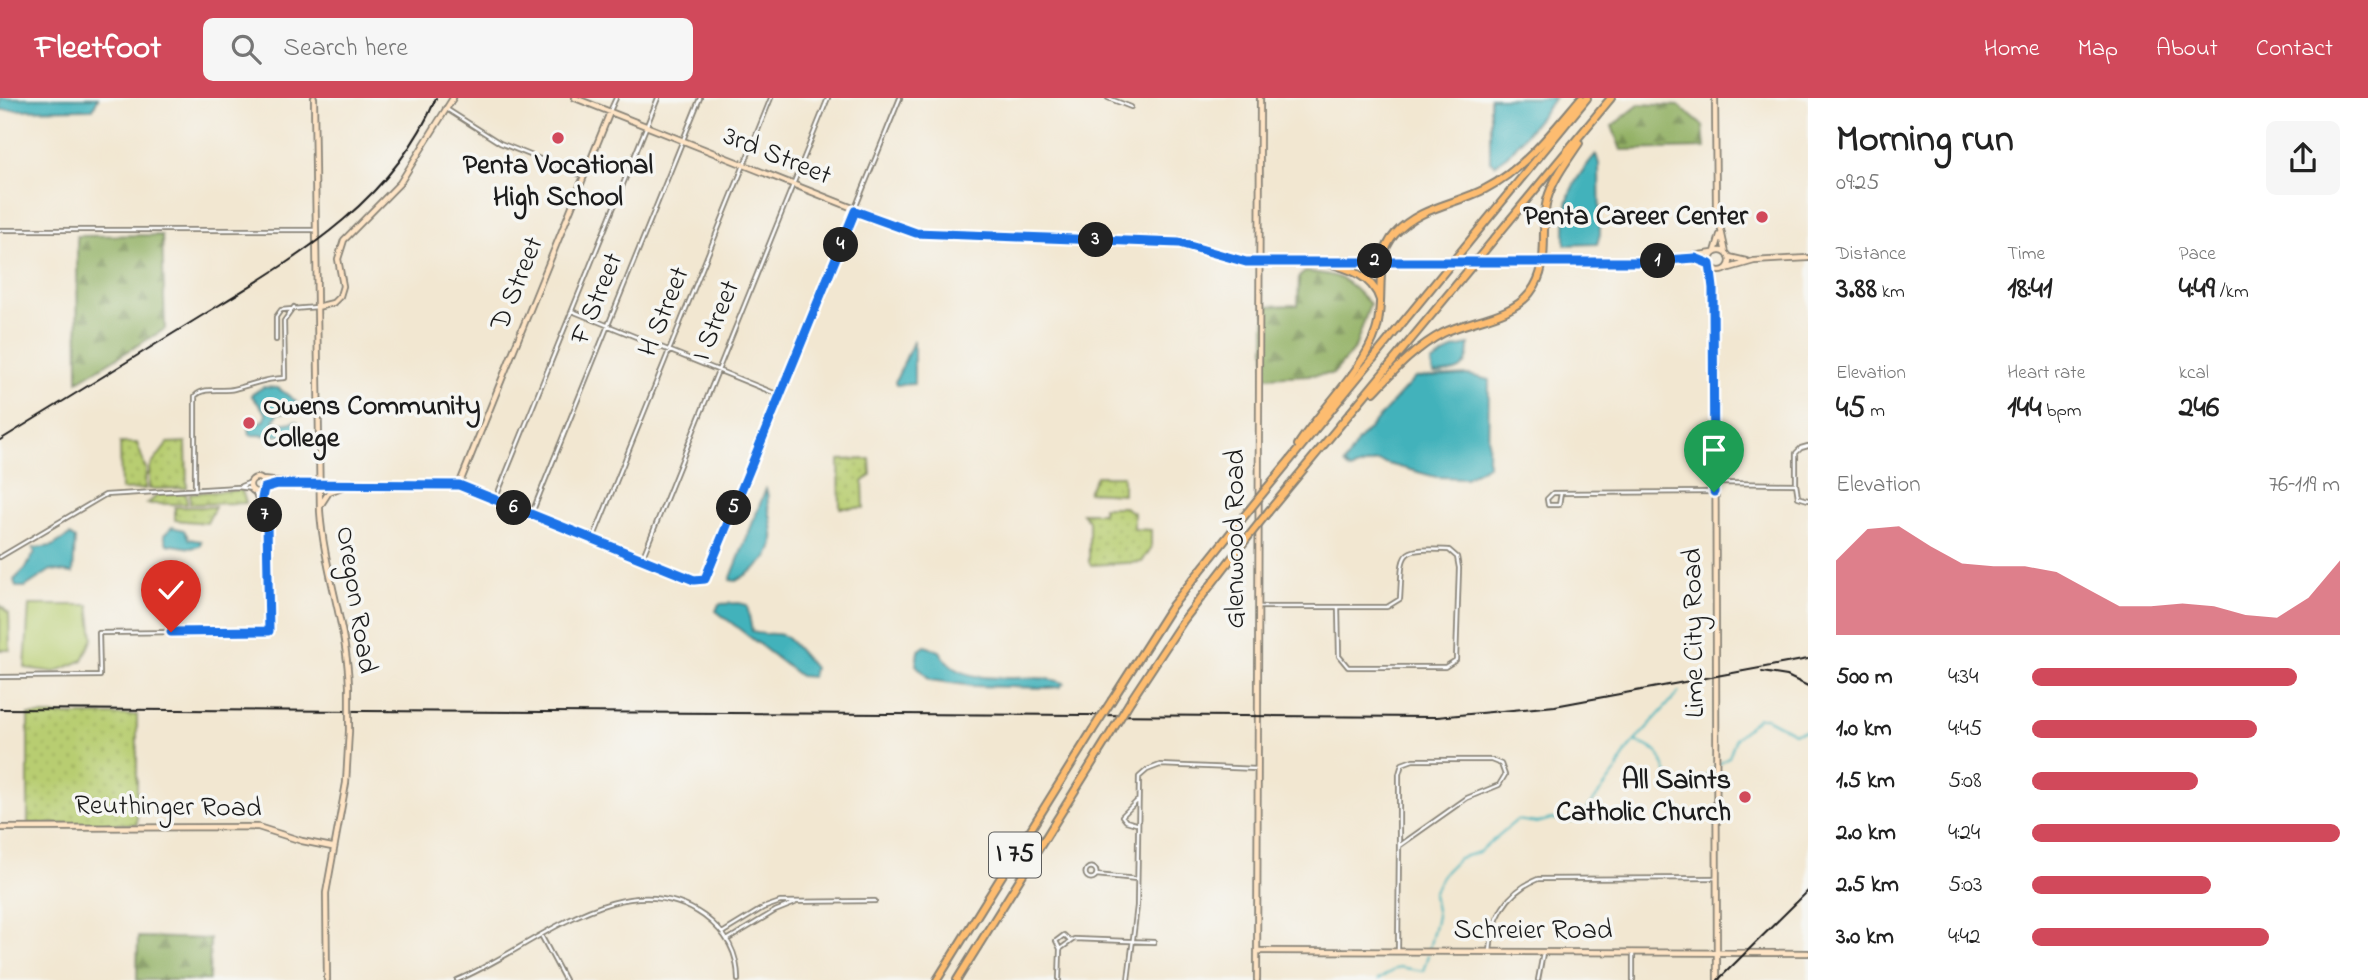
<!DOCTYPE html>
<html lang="en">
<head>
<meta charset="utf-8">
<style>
  body { margin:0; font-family:"Indie Flower",sans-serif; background:#f6f6f6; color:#222; height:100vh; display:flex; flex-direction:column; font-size:26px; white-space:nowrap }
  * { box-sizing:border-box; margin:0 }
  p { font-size:23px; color:#767676 }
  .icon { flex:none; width:38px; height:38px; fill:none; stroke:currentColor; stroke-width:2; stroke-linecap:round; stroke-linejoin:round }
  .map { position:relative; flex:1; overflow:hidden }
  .sheet { display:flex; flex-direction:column; background:#fff; width:560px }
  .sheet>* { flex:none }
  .pin { position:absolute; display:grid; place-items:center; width:60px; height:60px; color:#fff; margin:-72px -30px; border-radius:50% 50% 50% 0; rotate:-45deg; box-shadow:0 0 7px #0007 }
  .pin .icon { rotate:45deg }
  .km { position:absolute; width:35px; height:35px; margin:-18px; border-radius:50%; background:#222; color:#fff; font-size:19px; line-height:35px; text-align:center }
  .round { display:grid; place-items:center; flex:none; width:74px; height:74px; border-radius:10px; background:#f6f6f6 }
  .overview { display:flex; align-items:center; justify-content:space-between; height:119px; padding:0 28px }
  h1 { font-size:38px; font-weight:700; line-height:52px }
  .figures { display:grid; grid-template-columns:repeat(3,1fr); gap:10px; height:119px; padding:7px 28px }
  .figures div { display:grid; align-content:center }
  .figures b { font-size:30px; font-weight:700 }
  .figures small { font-size:19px; font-weight:400 }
  .figures p { font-size:19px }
  .chart { height:196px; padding:14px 28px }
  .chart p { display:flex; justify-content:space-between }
  .chart svg { width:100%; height:126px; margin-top:7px; fill:#d1495b; opacity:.7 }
  ul { padding:0 28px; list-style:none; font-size:23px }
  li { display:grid; grid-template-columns:112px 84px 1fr; align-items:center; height:52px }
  li i { height:18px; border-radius:9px; background:#d1495b }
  header { display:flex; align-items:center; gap:42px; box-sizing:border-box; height:98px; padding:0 35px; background:#d1495b; color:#fff }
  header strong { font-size:33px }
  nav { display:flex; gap:38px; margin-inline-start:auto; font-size:24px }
  .search { width:490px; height:63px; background:#f6f6f6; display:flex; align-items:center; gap:18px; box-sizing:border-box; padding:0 24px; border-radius:10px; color:#767676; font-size:26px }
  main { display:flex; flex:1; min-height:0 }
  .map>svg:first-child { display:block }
  .grass { fill:url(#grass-dots); stroke:#6a7446; stroke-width:2 }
  .forest { fill:url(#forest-firs); stroke:#576640; stroke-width:2 }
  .pitch { fill:#b8cd71; stroke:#6a7446; stroke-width:2 }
  .water { fill:#42b2bb; stroke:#2f676c; stroke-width:2 }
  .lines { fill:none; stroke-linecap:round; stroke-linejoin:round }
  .stream { stroke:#42b2bb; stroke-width:2 }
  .street-casing { stroke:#878276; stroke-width:6 }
  .secondary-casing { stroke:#878276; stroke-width:8 }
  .highway-casing { stroke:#878276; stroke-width:10 }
  .street { stroke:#fff; stroke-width:2.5 }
  .secondary { stroke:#fee4c5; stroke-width:4.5 }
  .highway { stroke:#fdbc6f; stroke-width:6 }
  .rail { stroke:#1c1c1c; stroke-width:2 }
  .secondary-bridge-casing { stroke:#878276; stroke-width:8; stroke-linecap:butt }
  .highway-bridge-casing { stroke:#878276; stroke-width:10; stroke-linecap:butt }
  .secondary-bridge { stroke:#fee4c5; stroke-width:4.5 }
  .highway-bridge { stroke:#fdbc6f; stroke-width:6 }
  .route-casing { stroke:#fff; stroke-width:14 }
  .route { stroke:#1a73e8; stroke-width:9 }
  .poi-dot { fill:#d1495b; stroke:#f6f6f2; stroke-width:2.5 }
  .labels { text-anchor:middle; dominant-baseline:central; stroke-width:7; stroke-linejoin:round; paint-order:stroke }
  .shield { fill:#f6f6f2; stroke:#5d5d5c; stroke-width:2 }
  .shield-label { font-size:26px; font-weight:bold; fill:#1c1c1c }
  .street-label { font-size:28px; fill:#1c1c1c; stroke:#f6f6f2 }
  .poi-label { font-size:28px; font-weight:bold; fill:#1c1c1c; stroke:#f6f6f2; text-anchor:end }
</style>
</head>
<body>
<header>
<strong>Fleetfoot</strong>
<div class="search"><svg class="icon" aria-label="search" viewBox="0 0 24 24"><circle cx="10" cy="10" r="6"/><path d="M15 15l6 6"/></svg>Search here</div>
<nav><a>Home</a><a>Map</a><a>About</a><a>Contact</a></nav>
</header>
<main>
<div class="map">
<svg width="1808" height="882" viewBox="0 0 1808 882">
  <defs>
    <pattern id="grass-dots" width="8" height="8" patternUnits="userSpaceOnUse" patternTransform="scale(1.75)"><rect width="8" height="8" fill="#b8cd71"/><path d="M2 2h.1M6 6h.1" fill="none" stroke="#9eaf61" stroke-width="1.8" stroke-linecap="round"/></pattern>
    <pattern id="forest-firs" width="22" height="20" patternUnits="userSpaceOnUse" patternTransform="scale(1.75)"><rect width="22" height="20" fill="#92b063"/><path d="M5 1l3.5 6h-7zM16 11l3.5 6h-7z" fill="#768e51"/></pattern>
  </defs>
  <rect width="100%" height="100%" fill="#f6f6f2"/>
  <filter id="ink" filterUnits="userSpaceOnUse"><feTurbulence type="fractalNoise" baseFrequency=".0143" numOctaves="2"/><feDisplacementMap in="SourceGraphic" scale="14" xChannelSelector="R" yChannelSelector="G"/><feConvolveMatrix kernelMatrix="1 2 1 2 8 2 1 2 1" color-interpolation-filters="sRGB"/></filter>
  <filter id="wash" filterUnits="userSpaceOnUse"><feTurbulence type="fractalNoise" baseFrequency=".00686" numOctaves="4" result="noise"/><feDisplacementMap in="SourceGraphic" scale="28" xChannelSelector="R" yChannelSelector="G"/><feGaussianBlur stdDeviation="1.57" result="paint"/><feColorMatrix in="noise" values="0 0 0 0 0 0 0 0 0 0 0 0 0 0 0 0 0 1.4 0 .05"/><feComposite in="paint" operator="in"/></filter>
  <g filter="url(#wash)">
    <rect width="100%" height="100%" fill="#f2e7d1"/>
    <path class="grass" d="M186 344 187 390 149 391V370L168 345Z
      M120 345H137L146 371 145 391 121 392Z
      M870 361 871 377 863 384 864 410H840L839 362Z
      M1096 378H1123V396L1088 394Z
      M242 392 246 405 190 406V395Z
      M186 395 187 406H147L159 396Z
      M175 409H215L207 425 175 422Z
      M1103 409H1124L1134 415V431L1151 432V450L1142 464 1091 467 1089 464V423L1082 415H1102Z
      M28 617H137V726H28Z"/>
    <path class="forest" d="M1640 6 1679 8 1703 28 1705 50 1621 52 1612 28Z
      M162 137 165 231 78 283 77 138Z
      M1305 174C1341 176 1345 180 1370 206L1355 250 1333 276 1265 279V208L1298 207 1299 179Z
      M138 839 210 841 209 882H137Z"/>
    <path class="pitch" d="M0 507 9 516 10 552H0Z
      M29 507H89L93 540 83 562 55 574 25 570Z"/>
    <path class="water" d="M0 0H98L93 11 0 12Z
      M1490 0H1555L1512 53 1495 67 1490 63Z
      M1596 56 1599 66 1600 136 1597 146 1565 147C1565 101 1566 91 1596 56Z
      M914 242V286L896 287 895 284Z
      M1469 247C1469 273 1457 275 1433 276L1431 265 1455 250Z
      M1469 277 1489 282 1488 367 1466 380 1436 379 1377 363 1350 372 1344 366 1358 343 1415 280Z
      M263 289 278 290 296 303V313L278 315 274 323 280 326 297 323 301 331 299 338 250 337 249 328 265 322 266 315 251 297Z
      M766 391C769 397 767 401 768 407 778 452 777 458 736 483L730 482Z
      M172 429 184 432 189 441 201 443 200 448 191 450 167 446 164 437Z
      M70 437 75 441 73 475 51 472 25 489H16L14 482 26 470 35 454 33 450 52 448Z
      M739 505 747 507 752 533C762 539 774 533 784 538 789 540 810 565 814 570L812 579 800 578 716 513 719 506Z
      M925 548 940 553C962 597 1025 570 1064 585L1060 589 1048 590 973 588 930 582 916 567 918 553Z"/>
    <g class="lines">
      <path class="stream" d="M1636 645C1668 651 1658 668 1673 685L1699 688 1710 673 1729 659 1736 640 1758 620H1766L1794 635 1808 632
        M1429 851 1437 818 1433 796 1441 778 1459 760 1479 754 1517 722 1537 725 1551 721 1573 724 1579 722 1617 672 1627 652 1679 594
        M1378 882 1398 869 1423 873 1428 857"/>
    </g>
  </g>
  <g filter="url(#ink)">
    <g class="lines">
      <g class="street-casing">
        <path id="street" d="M1108 0 1131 9
          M445 10 500 45 583 78
          M610 13 616 0
          M0 132H315
          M572 213 779 297
          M276 242V219L281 212 317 209
          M1714 385 1796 386 1798 399 1808 402
          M1796 386V355L1801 350 1808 348
          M459 387 694 482 704 481 900 0
          M241 388 251 384
          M195 392V298C205 288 221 294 234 291 252 287 265 280 285 280L284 223 294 209
          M1561 395 1559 407H1548L1547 401 1553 395 1714 394
          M495 402 658 0
          M261 406 262 392
          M532 415 700 0
          M593 441 771 0
          M0 459 105 397 238 389 252 391
          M642 461 828 0
          M1260 509H1387L1400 501C1403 452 1397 450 1449 452L1457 459 1459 470 1456 562 1445 569H1348L1339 558 1338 509
          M0 579 100 578 99 535 269 533 267 426 254 393
          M1413 662H1491L1501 666 1505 677 1499 687 1467 700 1399 748V676L1402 666Z
          M1136 726 1126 723 1122 718 1137 703
          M1085.5 775a5.5 5.5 0 1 1 11 0a5.5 5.5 0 1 1-11 0Z
          M1096 777 1137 781
          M722 835 763 810 780 804 875 803
          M542 839 565 882
          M727 842 775 813 795 805
          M1060 851 1074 841 1154 844
          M1398 853 1399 748
          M1490 854C1492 821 1506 794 1538 781L1717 780
          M457 882C531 852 624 761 704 818 727 835 738 855 738 882
          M1059 882 1060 851 1056 843 1064 837 1070 843
          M1128 882 1137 808 1139 679 1147 672 1160 667 1257 671
          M1538 882 1543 855
          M1633 882V854"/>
      </g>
      <g class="secondary-casing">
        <path id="secondary" d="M314 0 320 413C324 473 347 528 349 588
          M575 0 916 135 1179 145 1246 164 1429 163
          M1715 0 1716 109 1726 155
          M1710 163a10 10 0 1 1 20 0a10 10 0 1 1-20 0Z
          M1715 154 1720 137
          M1729 159 1746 163
          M1678 160 1713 155
          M1498 164H1637L1695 160 1710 166
          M1710 167 1715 228 1717 882
          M1726 171 1754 163 1808 160
          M317 209 333 205 340 198 343 188 338 161 344 142 400 85 453 0
          M250 387a7 7 0 1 1 14 0a7 7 0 1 1-14 0Z
          M262 382 319 387H459L610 14
          M320 408 329 394 344 388
          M0 730 258 729 302 743 332 749
          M1257 853 1808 855
          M327 882 326 795 346 685 349 633
          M1257 882 1260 0"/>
      </g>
      <g class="highway-casing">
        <path id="highway" d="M1324 164C1348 170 1372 177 1380 202
          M1374 294C1395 272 1416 249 1443 235 1471 221 1510 220 1530 195 1552 167 1539 134 1547 102 1553 81 1567 63 1579 45
          M1298 347C1321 311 1364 272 1376 233 1386 202 1372 161 1395 136 1419 109 1454 107 1485 91 1524 71 1553 33 1581 0
          M1267 390 1587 0
          M1268 414 1611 0
          M1112 602 1172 508 1241 422
          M1131 602 1183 523 1241 448
          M937 882 1092 633
          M957 882 1112 633"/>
      </g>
      <use href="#street" class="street"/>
      <use href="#secondary" class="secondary"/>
      <use href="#highway" class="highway"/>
      <path class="rail" d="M0 342C63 303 127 264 190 225 287 165 390 110 436 0
        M1762 574 1787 578 1808 588
        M0 611 1437 619 1555 608 1808 561
        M1718 882 1808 793"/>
      <g class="secondary-bridge-casing">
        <path id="secondary-bridge" d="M1429 163 1498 164
          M349 588V633"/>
      </g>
      <g class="highway-bridge-casing">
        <path id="highway-bridge" d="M1241 422 1267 390
          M1241 448 1268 414
          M1092 633 1112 602
          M1112 633 1131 602"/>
      </g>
      <use href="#secondary-bridge" class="secondary-bridge"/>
      <use href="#highway-bridge" class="highway-bridge"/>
    </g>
  </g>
  <g class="lines" filter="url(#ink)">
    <g class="route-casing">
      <path id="route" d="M171 534 269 533 267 426 261 406 264 390 278 386 459 387 694 482 705 481 855 113 916 135 1179 145 1246 164H1637L1695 160 1710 166 1713 190 1714 394"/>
    </g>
    <use href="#route" class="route"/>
  </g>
  <g class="poi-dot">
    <circle cx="558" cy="40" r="7"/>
    <circle cx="1762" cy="119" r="7"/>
    <circle cx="249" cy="325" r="7"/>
    <circle cx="1745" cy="699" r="7"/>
  </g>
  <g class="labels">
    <rect class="shield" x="989" y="734.5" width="52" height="45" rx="5"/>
    <g class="shield-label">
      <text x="1015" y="757">I 75</text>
    </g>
    <g class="street-label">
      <text transform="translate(777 59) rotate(22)">3rd Street</text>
      <text transform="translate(518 186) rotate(-68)">D Street</text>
      <text transform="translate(598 201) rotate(-68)">F Street</text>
      <text transform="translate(665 214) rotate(-68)">H Street</text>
      <text transform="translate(717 223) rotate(-68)">I Street</text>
      <text transform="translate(1236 441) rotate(-90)">Glenwood Road</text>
      <text transform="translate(355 502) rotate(81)">Oregon Road</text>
      <text transform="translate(1695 535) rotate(-91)">Lime City Road</text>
      <text transform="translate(168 710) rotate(1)">Reuthinger Road</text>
      <text x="1533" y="833">Schreier Road</text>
    </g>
    <g class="poi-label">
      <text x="558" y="68" text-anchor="middle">Penta Vocational<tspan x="558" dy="32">High School</tspan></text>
      <text x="1748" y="119">Penta Career Center</text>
      <text x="263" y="309" text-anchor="start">Owens Community<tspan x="263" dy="32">College</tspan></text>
      <text x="1731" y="683">All Saints<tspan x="1731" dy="32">Catholic Church</tspan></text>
    </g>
  </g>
</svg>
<div class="pin" style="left:1714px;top:394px;background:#1e9e55"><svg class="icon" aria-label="arrive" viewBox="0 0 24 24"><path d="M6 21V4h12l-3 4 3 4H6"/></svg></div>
<div class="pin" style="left:171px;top:534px;background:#d93025"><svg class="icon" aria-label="check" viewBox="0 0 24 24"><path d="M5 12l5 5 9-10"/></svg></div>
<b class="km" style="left:1658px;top:163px">1</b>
<b class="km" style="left:1375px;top:163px">2</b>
<b class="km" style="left:1096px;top:142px">3</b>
<b class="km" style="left:841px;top:147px">4</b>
<b class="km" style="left:734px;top:410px">5</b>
<b class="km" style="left:514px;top:410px">6</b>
<b class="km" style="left:265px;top:417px">7</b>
</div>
<section class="sheet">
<div class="overview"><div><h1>Morning run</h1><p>09:25</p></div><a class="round"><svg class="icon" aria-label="share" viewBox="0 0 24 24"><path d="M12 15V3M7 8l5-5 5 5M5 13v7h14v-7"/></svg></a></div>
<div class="figures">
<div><p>Distance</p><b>3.88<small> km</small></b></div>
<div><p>Time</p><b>18:41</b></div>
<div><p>Pace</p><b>4:49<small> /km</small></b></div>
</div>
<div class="figures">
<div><p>Elevation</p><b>45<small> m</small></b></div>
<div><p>Heart rate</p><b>144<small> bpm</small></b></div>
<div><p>kcal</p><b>246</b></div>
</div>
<div class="chart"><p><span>Elevation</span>76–119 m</p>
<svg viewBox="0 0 160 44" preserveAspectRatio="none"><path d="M0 44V18L10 7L20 6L30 13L40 19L50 20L60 20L70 22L80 28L90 34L100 34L110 33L120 34L130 37L140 38L150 31L160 18V44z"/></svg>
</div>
<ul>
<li><b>500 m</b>4:34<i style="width:86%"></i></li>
<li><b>1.0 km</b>4:45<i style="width:73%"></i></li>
<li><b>1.5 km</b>5:08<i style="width:54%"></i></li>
<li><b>2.0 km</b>4:24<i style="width:100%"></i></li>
<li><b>2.5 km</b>5:03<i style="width:58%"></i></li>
<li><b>3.0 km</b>4:42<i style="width:77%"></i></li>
</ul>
</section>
</main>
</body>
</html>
